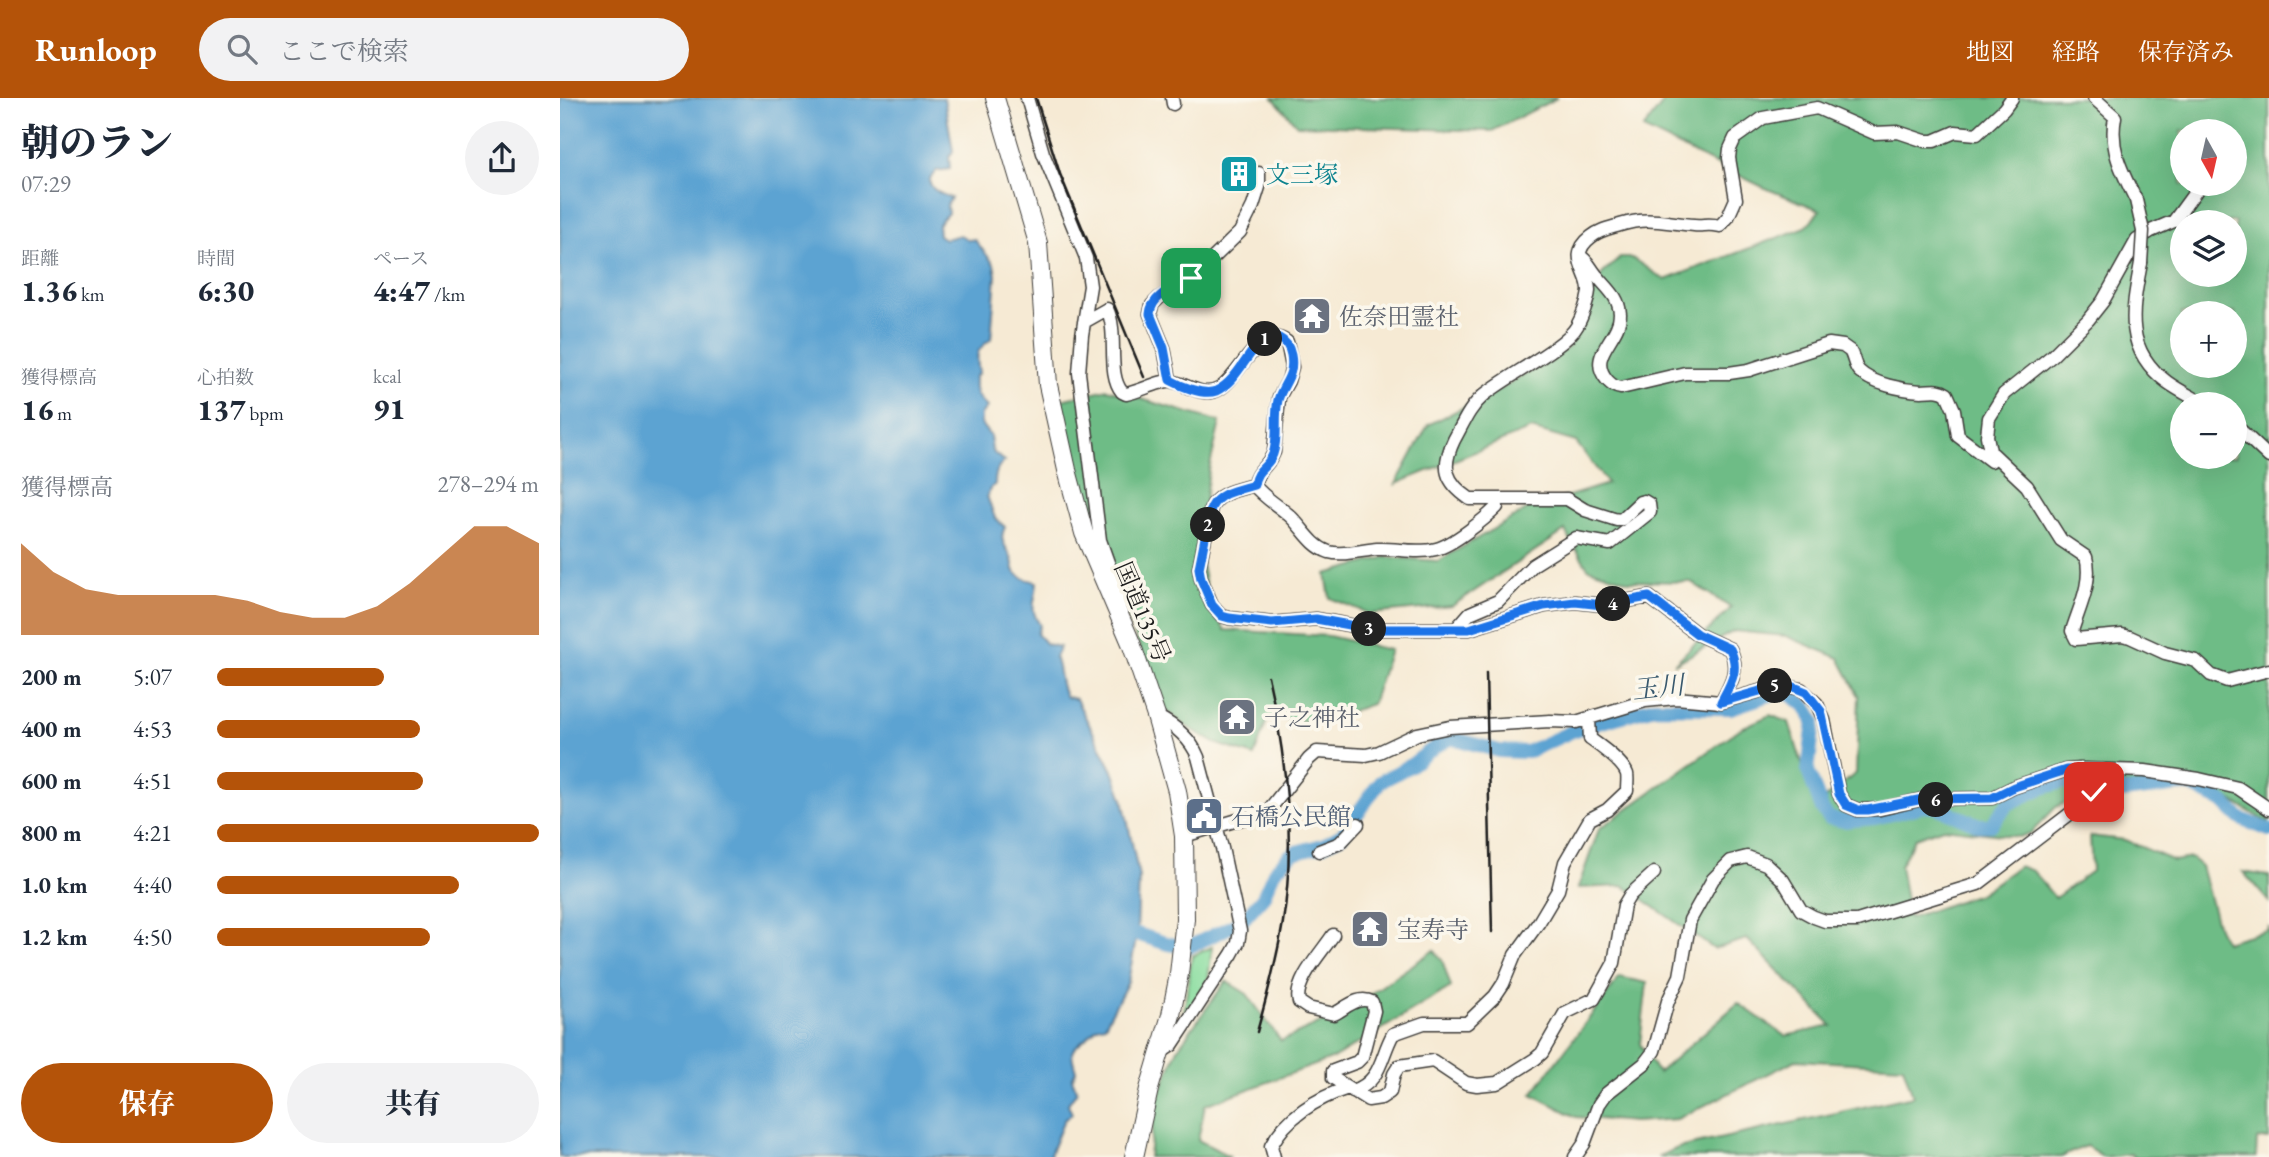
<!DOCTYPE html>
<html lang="ja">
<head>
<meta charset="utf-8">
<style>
  body { margin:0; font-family:"EB Garamond","Noto Serif JP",serif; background:#f2f2f3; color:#1f2937; height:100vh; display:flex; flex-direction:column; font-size:26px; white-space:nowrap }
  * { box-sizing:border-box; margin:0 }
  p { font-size:23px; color:#747a83 }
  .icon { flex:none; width:38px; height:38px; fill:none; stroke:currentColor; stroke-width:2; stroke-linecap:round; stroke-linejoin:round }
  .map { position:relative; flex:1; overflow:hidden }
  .drawer { display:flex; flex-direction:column; background:#fff; width:560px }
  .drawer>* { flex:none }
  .needle { width:46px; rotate:172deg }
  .tools { position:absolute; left:1610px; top:21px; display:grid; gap:14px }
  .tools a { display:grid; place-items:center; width:77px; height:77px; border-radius:50%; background:#fff; box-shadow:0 7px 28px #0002; font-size:35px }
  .pin { position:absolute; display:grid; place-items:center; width:60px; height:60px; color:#fff; margin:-30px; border-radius:14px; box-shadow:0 4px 10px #0006 }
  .km { position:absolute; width:35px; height:35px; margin:-18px; border-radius:50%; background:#222; color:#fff; font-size:19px; line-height:35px; text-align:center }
  .round { display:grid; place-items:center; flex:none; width:74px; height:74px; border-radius:37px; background:#f2f2f3 }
  .head { display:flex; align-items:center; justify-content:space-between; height:119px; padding:0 21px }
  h1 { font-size:38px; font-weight:800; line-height:52px }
  .stats { display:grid; grid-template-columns:repeat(3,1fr); gap:10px; height:119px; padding:7px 21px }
  .stats div { display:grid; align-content:center }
  .stats b { font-size:30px; font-weight:800 }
  .stats small { font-size:19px; font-weight:400 }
  .stats p { font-size:19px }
  .chart { height:196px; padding:14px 21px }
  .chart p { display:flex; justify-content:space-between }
  .chart svg { width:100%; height:126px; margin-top:7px; fill:#b45309; opacity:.7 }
  .primary-button { display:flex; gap:14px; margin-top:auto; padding:14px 21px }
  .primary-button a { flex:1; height:80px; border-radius:42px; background:#b45309; color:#fff; font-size:28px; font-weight:800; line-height:80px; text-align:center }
  .primary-button a+a { background:#f2f2f3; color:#1f2937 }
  ul { padding:0 21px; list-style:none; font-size:23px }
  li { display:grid; grid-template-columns:112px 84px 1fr; align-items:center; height:52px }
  li i { height:18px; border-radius:9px; background:#b45309 }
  header { display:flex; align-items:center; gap:42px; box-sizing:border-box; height:98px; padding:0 35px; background:#b45309; color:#fff }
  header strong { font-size:33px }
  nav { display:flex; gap:38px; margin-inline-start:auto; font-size:24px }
  .search { width:490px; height:63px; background:#f2f2f3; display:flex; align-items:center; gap:18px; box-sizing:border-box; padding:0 24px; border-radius:38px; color:#747a83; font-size:26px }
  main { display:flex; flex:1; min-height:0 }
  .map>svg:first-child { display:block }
  .green { fill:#89dd9f; stroke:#527c5e; stroke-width:2 }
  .forest { fill:#6ebc86; stroke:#456c51; stroke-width:2; fill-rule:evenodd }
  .water { fill:#5ca3d2; stroke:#3c6077; stroke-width:2 }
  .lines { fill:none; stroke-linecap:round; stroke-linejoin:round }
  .river { stroke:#5ca3d2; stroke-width:14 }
  .minor-casing { stroke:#3d3b38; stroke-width:15 }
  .highway-casing { stroke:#3d3b38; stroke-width:20 }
  .minor { stroke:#fff; stroke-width:12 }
  .highway { stroke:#fff; stroke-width:18 }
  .rail { stroke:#1c1c1c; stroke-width:2.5 }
  .minor-bridge-casing { stroke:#3d3b38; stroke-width:15; stroke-linecap:butt }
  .minor-bridge { stroke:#fff; stroke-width:12 }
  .route-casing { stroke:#fff; stroke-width:14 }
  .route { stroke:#1a73e8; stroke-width:9 }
  .labels { text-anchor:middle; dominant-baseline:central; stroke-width:7; stroke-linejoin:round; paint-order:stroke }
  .culture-label { font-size:24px; fill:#0d838f; stroke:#fbf7ec; text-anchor:start }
  .worship-label { font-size:24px; fill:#5b616d; stroke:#fbf7ec; text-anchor:start }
  .street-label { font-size:24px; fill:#1c1c1c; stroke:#fbf7ec }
  .service-label { font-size:24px; fill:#4e5e75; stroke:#fbf7ec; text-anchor:start }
  .water-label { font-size:26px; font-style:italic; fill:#39596e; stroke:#fbf7ec }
</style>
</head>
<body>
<header>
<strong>Runloop</strong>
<div class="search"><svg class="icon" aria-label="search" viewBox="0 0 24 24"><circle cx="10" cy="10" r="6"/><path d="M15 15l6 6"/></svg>ここで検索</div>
<nav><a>地図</a><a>経路</a><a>保存済み</a></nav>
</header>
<main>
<section class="drawer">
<div class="head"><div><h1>朝のラン</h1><p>07:29</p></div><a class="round"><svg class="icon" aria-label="share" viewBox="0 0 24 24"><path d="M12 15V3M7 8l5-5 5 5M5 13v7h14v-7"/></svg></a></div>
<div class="stats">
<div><p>距離</p><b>1.36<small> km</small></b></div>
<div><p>時間</p><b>6:30</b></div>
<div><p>ペース</p><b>4:47<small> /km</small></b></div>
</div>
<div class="stats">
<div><p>獲得標高</p><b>16<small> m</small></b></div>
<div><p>心拍数</p><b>137<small> bpm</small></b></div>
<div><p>kcal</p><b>91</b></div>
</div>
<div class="chart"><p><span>獲得標高</span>278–294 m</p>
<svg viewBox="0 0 160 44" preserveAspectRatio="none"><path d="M0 44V12L10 22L20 28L30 30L40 30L50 30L60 30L70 32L80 36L90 38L100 38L110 34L120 26L130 16L140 6L150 6L160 12V44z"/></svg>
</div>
<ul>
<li><b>200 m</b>5:07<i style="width:52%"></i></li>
<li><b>400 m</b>4:53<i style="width:63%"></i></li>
<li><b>600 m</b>4:51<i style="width:64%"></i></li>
<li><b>800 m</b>4:21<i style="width:100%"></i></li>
<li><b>1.0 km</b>4:40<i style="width:75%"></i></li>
<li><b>1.2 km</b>4:50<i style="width:66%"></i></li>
</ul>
<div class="primary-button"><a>保存</a><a>共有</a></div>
</section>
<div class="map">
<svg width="1709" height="1059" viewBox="0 0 1709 1059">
  <rect width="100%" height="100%" fill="#fbf7ec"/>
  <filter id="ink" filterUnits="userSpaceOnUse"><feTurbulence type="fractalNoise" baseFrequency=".0143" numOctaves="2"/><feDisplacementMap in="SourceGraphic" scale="14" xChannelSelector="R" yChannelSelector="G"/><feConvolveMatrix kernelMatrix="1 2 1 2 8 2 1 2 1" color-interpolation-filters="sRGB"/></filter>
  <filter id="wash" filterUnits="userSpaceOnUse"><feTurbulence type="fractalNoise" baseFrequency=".00686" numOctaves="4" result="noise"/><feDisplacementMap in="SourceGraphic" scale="28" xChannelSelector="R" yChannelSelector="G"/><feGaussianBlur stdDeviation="1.57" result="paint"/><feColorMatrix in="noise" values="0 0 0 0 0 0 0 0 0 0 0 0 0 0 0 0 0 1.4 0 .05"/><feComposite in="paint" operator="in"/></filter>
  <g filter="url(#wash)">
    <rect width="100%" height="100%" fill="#f6ead4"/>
    <path class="green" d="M652 849 648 882 623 921 632 858Z"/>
    <path class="forest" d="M713 0H997L932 33 737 27Z
      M1107 0H1709V725L1643 686 1554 687 1540 699 1520 698 1496 709 1471 735 1459 739 1383 730 1355 740 1340 768 1349 820 1419 796 1459 768 1473 773 1495 800 1532 773 1530 738 1565 742 1614 763 1631 760 1641 768 1658 830 1665 844 1707 832 1709 828V1041H1697L1696 1059H1573L1571 1056 1544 1059 1526 1048 1501 1059H1097L1118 1050 1353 998 1343 968 1236 962 1117 1021 1074 1024 1016 1019 972 996 1060 879 1087 885 1080 946 1098 975 1178 905 1225 938 1272 928 1187 841 1154 851 1064 788 1018 790 1039 731 1181 630 1210 617 1229 624 1248 685 1258 706 1296 675 1299 598 1279 560 1226 538 1174 533 1114 566 1171 510 1131 484 1068 483 1028 470 1005 433 892 508 810 516 770 500 766 476 826 459 878 463 970 410 1048 386 1016 344 971 331 836 386 868 327 948 287 1009 249 1042 176 1060 160H1072L1105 182 1246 129 1260 112 1205 90 1083 31ZM1622 33H1675V86H1622ZM1622 124H1675V177H1622ZM1622 215H1675V268H1622ZM1622 306H1675V359H1622Z
      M547 291 660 324 649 372 639 453 650 508 665 532 769 538 830 552 812 606 761 624 708 620 694 658 655 645 626 628 603 610 590 591 579 548 523 398 501 302Z
      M1683 774 1709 778V804Z
      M874 852 882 862 891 889 774 960 645 1007 638 1042 671 1059H589L595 1007 618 950 666 883 687 896 721 943 783 915Z"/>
    <path class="water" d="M0 0H384L393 53 389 59 390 71 376 73 369 82C371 93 382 96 391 100L387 107 388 115 378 126 379 137 385 141 400 137 409 142 414 141 434 166 436 177 431 241C415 253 416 255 419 275L415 279C414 294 416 299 427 309L421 316V326L430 338 432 352 435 356 445 363C437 369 435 376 435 386L430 391 427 398 435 420 445 429C438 443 446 447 451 459 454 465 452 470 456 475 461 481 470 482 477 484 476 503 468 509 480 527L477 536 486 546 500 549 495 559C501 573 498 586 506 599L516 601 553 673 563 701 579 779 577 836 568 884 545 927C534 928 534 934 526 940 509 954 510 951 516 973L512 981 517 993 508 1006 512 1016 504 1022 489 1059H0Z"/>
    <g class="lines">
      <path class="river" d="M577 836 608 846 629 849 682 823 703 799 714 774 729 758 736 754 763 747 782 737 820 684 851 667 876 648 892 640 939 653 967 654 1017 631 1094 609 1170 610 1218 594 1232 597 1245 608 1254 623 1248 673 1262 711 1269 720 1283 723 1315 720 1364 708 1376 709 1419 727H1431L1448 706 1482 690 1502 684 1525 685 1563 694 1618 687 1631 688 1663 704 1681 721 1709 732"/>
    </g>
  </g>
  <g filter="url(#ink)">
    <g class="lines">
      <g class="minor-casing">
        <path id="minor" d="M467 0 483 55 526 160 530 188 522 237 519 275 540 442 562 504
          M612 0 613 6
          M1534 0 1555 19C1549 51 1562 74 1576 102
          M1641 86 1614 123 1591 133 1577 142 1543 203 1528 222 1493 257 1444 296 1429 320 1427 338 1430 353 1467 388 1501 442 1526 459C1533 484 1519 510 1512 533L1516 541 1562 537 1570 539 1605 555 1636 563 1651 577 1667 583 1709 572
          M1020 158C1028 162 1031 172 1038 179 1048 191 1059 199 1060 216 1060 241 1026 257 1047 282 1052 287 1054 289 1061 290L1125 275H1169L1189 272 1269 246 1283 248 1290 253C1294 259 1294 268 1299 273 1312 286 1343 292 1361 293 1372 293 1378 290 1387 296L1394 312 1398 338 1431 363
          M1581 165C1572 212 1563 251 1607 284 1618 292 1632 299 1644 306
          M524 224 547 211C559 235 546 275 562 294L566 296C578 294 604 281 612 283 627 287 644 300 659 291 681 278 698 225 727 244L732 269 728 283 719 299 714 354C709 368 696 372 694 387
          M610 282 604 250 590 216 592 207 599 200 638 175 680 134 693 108 699 89V75
          M1675 327 1709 359
          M694 387C677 392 659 394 651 410L639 470 641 481 652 507 662 518 669 520 712 525 756 521 811 531H909L984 508 1015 504 1043 507 1089 499 1137 536 1170 551C1180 572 1171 585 1161 604
          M694 387C704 400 718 407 730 418 743 430 751 448 769 454 783 458 803 452 817 451 837 450 857 456 876 451 893 447 925 421 937 409L936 402
          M896 531 910 515 938 503 973 467 1016 440 1050 446 1090 414 1089 406 1084 403 1080 404 1062 421 1057 422 1025 412 1007 401H910C885 384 881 369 894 342 903 326 909 310 923 298 945 279 1006 249 1017 228 1022 219 1028 203 1029 193 1030 175 1006 158 1031 139 1039 132 1050 130 1060 127 1089 118 1105 125 1134 127 1144 128 1148 125 1160 128L1168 119 1176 101 1169 60 1170 51 1175 40 1203 20 1257 10 1314 35 1338 34 1365 43H1374L1395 34 1417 36 1444 11 1452 0
          M596 618C614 627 630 639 638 659L662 750 680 833 678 845 672 856 612 947 600 955
          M624 738 708 713 749 661 757 654 806 657 819 654 857 636 890 629 990 623 1016 624 1085 603 1116 600 1161 604 1221 587 1241 591 1257 606 1264 622 1279 696 1286 707 1298 712 1320 711 1363 701 1432 700 1454 689 1506 672 1521 671 1585 673 1639 681 1678 690 1709 711
          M759 753 780 745 798 726
          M773 837C763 853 733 884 739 904L748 910 774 916C786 910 798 897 812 904L814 913 802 959 797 964 773 973V980L808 1002 821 1000 830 994 834 976 839 968 873 963 906 985 917 987 937 985 975 961 982 955 1005 915 1034 901 1054 865 1064 807 1070 797 1094 775
          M793 993C822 983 820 959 833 936L864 925H907L935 898 943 886 955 857 979 824 998 792 1005 764 1030 721 1047 712 1067 693C1067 687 1068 680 1067 676 1063 664 1040 648 1030 641L1029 621
          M714 1059 711 1048C726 1019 757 1000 788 990
          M1015 1059 1024 1046 1039 1006 1046 996 1084 966 1094 953 1108 903 1120 878 1130 822 1153 781 1171 763 1187 759 1206 766 1223 782 1241 812 1254 819 1265 823H1297L1418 786 1528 702 1534 694 1542 672"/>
      </g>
      <g class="highway-casing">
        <path id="highway" d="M435 0 478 145 488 287 507 372 524 435 571 545 596 618 617 693 624 738 625 821 619 876 611 917 589 991 574 1059"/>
      </g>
      <use href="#minor" class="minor"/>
      <use href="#highway" class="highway"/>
      <path class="rail" d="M476 0 500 76 584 279
        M926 575 932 834
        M697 934C707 898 717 861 723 824 736 742 726 657 708 578"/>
      <g class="minor-bridge-casing">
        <path id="minor-bridge" d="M1576 102 1583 133 1581 165"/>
      </g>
      <use href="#minor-bridge" class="minor-bridge"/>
    </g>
  </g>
  <g class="lines" filter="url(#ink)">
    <g class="route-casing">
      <path id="route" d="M631 180C616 189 591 197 590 216L604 250 610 282C621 288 643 298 656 293 675 285 686 258 700 244 713 232 728 241 731 257 735 278 723 285 718 302 714 320 719 339 713 356 708 370 696 370 694 387 677 392 659 394 651 410L639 470 641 481 652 507 662 518 669 520 712 525 756 521 811 531H909L984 508 1015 504 1043 507 1089 499 1137 536 1170 551C1180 572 1171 585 1161 604L1221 587 1234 589 1246 594 1261 613 1279 696 1286 707 1298 712H1308L1363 701 1432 700 1454 689 1506 672H1542L1534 694"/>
    </g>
    <use href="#route" class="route"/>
  </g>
  <defs>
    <g id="building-square" transform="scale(2.0125)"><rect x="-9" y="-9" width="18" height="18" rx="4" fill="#0f9aa8" stroke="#fbf7ec"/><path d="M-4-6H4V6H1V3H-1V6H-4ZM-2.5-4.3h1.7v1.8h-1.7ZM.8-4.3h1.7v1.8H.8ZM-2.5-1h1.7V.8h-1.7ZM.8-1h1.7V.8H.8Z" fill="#fff"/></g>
    <g id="temple-square" transform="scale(2.0125)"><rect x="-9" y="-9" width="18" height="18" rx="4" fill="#6b7280" stroke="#fbf7ec"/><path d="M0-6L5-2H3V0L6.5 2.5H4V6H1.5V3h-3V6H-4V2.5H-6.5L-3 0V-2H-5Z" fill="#fff"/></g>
    <g id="civic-square" transform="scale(2.0125)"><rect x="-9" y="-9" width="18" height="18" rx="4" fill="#5c6f8a" stroke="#fbf7ec"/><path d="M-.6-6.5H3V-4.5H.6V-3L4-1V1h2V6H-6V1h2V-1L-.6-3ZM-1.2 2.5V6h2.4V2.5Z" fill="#fff"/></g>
  </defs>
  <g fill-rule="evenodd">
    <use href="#building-square" x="679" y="76"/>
    <use href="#temple-square" x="752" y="218"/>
    <use href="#temple-square" x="677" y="619"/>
    <use href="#civic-square" x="644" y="718"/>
    <use href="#temple-square" x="810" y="831"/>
  </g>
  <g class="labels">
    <g class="culture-label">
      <text x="706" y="76">文三塚</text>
    </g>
    <g class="worship-label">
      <text x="779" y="218">佐奈田霊社</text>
      <text x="704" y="619">子之神社</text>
      <text x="837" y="831">宝寿寺</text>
    </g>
    <g class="street-label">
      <text transform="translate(583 514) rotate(67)">国道135号</text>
    </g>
    <g class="service-label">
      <text x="671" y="718">石橋公民館</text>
    </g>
    <g class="water-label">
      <text transform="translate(1098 589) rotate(-6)">玉川</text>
    </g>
  </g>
</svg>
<div class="tools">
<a><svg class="needle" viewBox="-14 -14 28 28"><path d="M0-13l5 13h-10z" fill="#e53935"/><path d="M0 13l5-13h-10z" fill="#747a83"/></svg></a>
<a><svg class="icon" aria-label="layers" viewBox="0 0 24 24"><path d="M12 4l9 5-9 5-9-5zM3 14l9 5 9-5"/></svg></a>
<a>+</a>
<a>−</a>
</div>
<div class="pin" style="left:631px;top:180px;background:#1e9e55"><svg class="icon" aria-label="arrive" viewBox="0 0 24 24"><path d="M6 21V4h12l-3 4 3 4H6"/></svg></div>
<div class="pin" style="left:1534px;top:694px;background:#d93025"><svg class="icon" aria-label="check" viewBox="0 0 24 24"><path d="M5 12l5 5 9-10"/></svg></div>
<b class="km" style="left:705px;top:241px">1</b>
<b class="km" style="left:648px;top:427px">2</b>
<b class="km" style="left:809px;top:531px">3</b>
<b class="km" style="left:1053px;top:506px">4</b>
<b class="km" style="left:1215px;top:588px">5</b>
<b class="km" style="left:1376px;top:702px">6</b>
</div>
</main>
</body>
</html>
